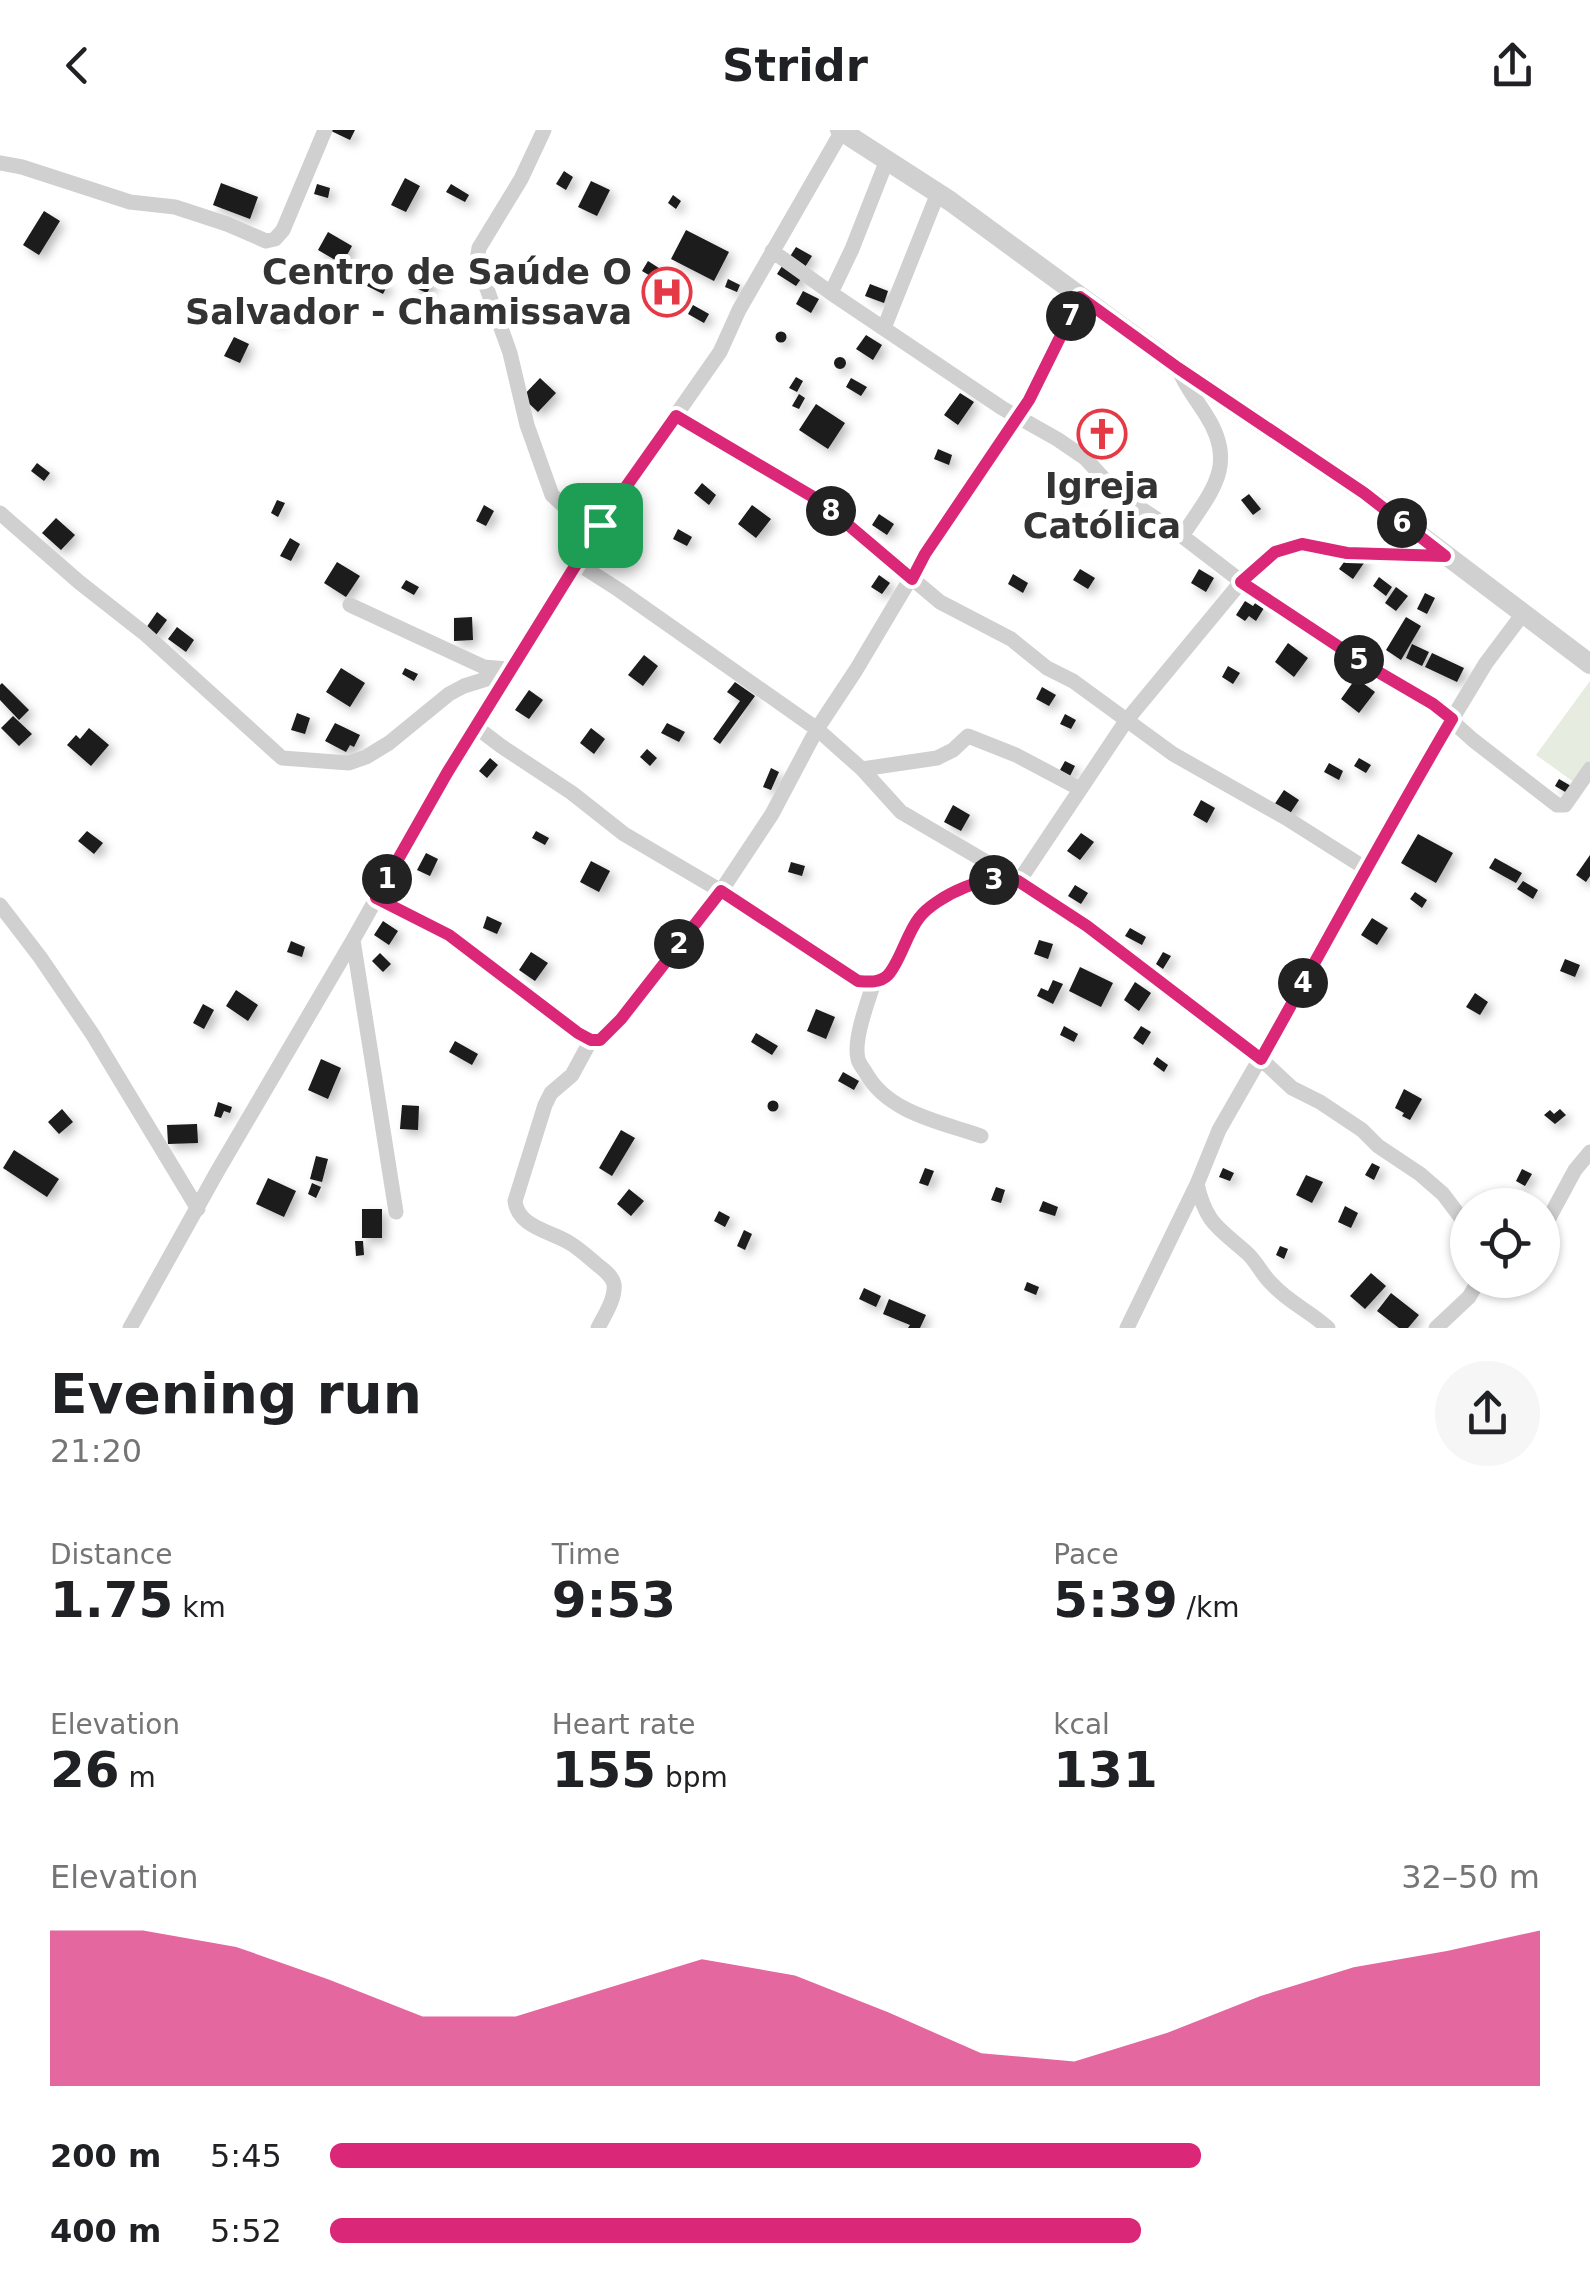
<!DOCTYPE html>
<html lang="en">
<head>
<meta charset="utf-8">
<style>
  body { margin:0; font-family:"DejaVu Sans",sans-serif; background:#f6f6f6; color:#202124; height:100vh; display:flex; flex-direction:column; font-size:38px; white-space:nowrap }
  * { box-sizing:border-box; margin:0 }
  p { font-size:32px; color:#757577 }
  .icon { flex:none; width:55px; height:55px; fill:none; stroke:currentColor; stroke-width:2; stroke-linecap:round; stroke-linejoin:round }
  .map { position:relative; height:1198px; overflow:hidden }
  .drawer { display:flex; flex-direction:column; background:#fff; flex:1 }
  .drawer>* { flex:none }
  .controls { position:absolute; left:1450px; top:1058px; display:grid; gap:20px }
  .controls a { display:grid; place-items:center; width:110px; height:110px; border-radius:50%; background:#fff; box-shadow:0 2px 8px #0004; font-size:50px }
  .pin { position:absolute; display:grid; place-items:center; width:85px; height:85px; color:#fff; margin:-42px; border-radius:20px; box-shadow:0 5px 15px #0006 }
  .km { position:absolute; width:50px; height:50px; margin:-25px; border-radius:50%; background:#222; color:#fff; font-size:28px; line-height:50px; text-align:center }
  .round { display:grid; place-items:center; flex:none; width:105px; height:105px; border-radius:52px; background:#f6f6f6 }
  .head { display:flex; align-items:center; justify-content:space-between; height:170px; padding:0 50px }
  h1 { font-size:55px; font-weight:600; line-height:75px }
  .metrics { display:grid; grid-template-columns:repeat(3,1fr); gap:15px; height:170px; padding:10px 50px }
  .metrics div { display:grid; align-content:center }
  .metrics b { font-size:50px; font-weight:600 }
  .metrics small { font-size:28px; font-weight:400 }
  .metrics p { font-size:28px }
  .chart { height:280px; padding:20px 50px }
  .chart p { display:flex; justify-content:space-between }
  .chart svg { width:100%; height:180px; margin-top:10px; fill:#db2777; opacity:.7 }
  ul { padding:0 50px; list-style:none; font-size:32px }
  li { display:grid; grid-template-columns:160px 120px 1fr; align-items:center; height:75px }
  li i { height:25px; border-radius:12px; background:#db2777 }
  header { display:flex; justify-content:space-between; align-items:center; height:130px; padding:0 50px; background:#fff; font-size:45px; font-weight:600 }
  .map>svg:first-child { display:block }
  .pitch { fill:#e6ecdf }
  .building { fill:#1a1a1a; filter:url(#shadow) }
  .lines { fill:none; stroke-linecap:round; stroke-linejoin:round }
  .minor { stroke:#d0d0d0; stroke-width:15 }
  .tertiary { stroke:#d0d0d0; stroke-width:20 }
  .route-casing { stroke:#fff; stroke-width:20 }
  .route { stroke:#db2777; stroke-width:12 }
  .labels { text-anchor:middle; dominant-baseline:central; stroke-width:10; stroke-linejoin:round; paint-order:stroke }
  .poi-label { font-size:35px; font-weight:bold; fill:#333; stroke:#fff; text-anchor:end }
</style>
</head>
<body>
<header><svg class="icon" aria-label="back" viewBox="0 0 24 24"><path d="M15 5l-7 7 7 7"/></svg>Stridr<svg class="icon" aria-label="share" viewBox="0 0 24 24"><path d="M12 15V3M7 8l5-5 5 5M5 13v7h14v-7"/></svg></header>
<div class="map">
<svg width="1590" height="1198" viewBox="0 0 1590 1198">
  <defs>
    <filter id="shadow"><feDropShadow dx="5" dy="5" stdDeviation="5" flood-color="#0004"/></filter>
  </defs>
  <rect width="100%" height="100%" fill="#fff"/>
  <path class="pitch" d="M1590 551V630L1574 652 1536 625Z"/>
  <path class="building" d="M329 0H355L350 10Z
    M564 41 573 47 566 60 556 54Z
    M405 48 420 56 406 82 391 75Z
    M591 51 610 60 597 86 578 77Z
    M221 53 258 67 250 89 213 75Z
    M317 54 330 58 328 68 314 64Z
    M451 54 469 65 465 72 446 62Z
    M673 65 681 71 676 79 668 73Z
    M44 81 60 91 39 125 23 115Z
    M686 100 729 122 714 151 671 129Z
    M328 102 352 116 342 134 318 120Z
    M796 117 812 126 805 137 789 128Z
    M648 131 665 142 659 151 642 141Z
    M784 133 803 146 796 156 777 144Z
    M420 143 434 150 427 163 413 157Z
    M373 146 388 154 383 164 367 156Z
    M728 149 740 155 737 162 725 157Z
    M870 154 888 161 884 173 865 166Z
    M803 161 819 169 811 183 796 174Z
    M693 175 709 184 704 193 688 184Z
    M268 177 284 185 280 193 264 185Z
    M775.5 207a5.5 5.5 0 1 1 11 0a5.5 5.5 0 1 1-11 0Z
    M866 205 882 215 873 230 856 219Z
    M234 207 249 214 240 233 224 226Z
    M834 233a6 6 0 1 1 12 0a6 6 0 1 1-12 0Z
    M796 247 803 251 797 262 789 258Z
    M540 248 556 263 538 282 522 267Z
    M851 248 867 257 861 266 846 257Z
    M960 263 974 272 958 295 944 285Z
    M799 264 805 268 799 279 792 276Z
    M816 274 845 293 828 319 799 300Z
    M1101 287 1119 301 1103 321 1085 306Z
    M938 319 952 325 949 335 934 329Z
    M37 333 50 343 44 351 31 341Z
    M1072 350 1085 356 1081 364 1068 358Z
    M702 353 716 365 709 375 694 363Z
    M1249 364 1261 379 1253 385 1241 370Z
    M277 370 285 373 278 387 271 383Z
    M484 375 494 381 486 396 476 391Z
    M752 375 771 389 756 408 738 394Z
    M879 384 894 394 887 405 872 395Z
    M56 388 75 405 61 420 42 403Z
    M678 399 692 407 687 416 673 409Z
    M290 408 300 414 291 431 280 426Z
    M1352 421 1366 430 1353 449 1339 439Z
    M337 432 360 446 346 467 324 453Z
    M1080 439 1095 448 1088 459 1073 450Z
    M1199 439 1214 448 1206 462 1191 453Z
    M1013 444 1028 453 1023 463 1008 454Z
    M879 445 890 453 882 464 871 457Z
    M1379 447 1392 457 1386 466 1373 456Z
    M406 450 419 457 414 465 401 458Z
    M1396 457 1408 466 1396 481 1385 473Z
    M1425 463 1435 468 1427 484 1417 479Z
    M1245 471 1253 476 1256 472 1264 478 1256 491 1249 486 1245 491 1236 485Z
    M157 482 167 490 156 505 146 498Z
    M472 487 473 510 454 511V488Z
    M1406 487 1421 496 1401 530 1386 520Z
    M177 497 194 510 186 522 168 509Z
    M1288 513 1308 528 1294 547 1275 532Z
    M1412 514 1429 522 1422 536 1406 528Z
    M1432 523 1464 538 1457 552 1425 537Z
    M644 525 658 536 643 556 628 545Z
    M1228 536 1240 543 1233 554 1222 547Z
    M341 538 365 553 350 577 326 562Z
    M405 538 418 544 414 551 402 544Z
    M1356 548 1375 562 1359 583 1341 569Z
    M735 552 755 566 720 614 713 609 740 571 727 562Z
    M2 553 29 580 19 590 0 570V555Z
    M1042 557 1056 565 1049 576 1036 569Z
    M529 560 543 570 529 589 515 580Z
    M297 583 310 588 305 604 291 600Z
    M1065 584 1076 590 1071 599 1060 594Z
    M13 586 32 604 19 616 1 598Z
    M335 593 360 605 354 617 350 615 346 622 325 611Z
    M667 593 685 602 679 612 661 603Z
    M89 598 109 615 91 636 67 615 76 605 80 609Z
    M591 598 605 609 594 624 580 613Z
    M647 619 657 628 650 636 640 627Z
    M490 628 498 635 487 648 479 641Z
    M1359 628 1371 635 1366 643 1354 636Z
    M1065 631 1075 636 1070 646 1060 640Z
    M1329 633 1343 641 1339 650 1324 642Z
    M771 638 779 642 771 660 763 657Z
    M1559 649 1571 656 1567 663 1555 656Z
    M1284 660 1299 670 1289 685 1274 675Z
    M1201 670 1215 678 1207 693 1193 685Z
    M953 675 970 685 961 701 944 692Z
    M87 701 103 713 94 724 78 711Z
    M536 701 549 708 545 715 532 708Z
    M1081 703 1094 712 1080 730 1067 721Z
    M1418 704 1453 723 1436 753 1401 733Z
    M426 723 438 729 430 746 417 740Z
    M1590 725V746L1586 752 1576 745Z
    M1495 728 1522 743 1516 753 1489 738Z
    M591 731 610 741 599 762 580 752Z
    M791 732 805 736 802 746 788 742Z
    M1523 751 1538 760 1533 769 1517 759Z
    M1075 755 1088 763 1081 774 1068 766Z
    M1415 762 1427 770 1422 778 1410 769Z
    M487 786 502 793 497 804 483 798Z
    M1372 788 1388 798 1377 815 1361 805Z
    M383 791 398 801 389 815 374 805Z
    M1130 798 1146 807 1142 815 1125 806Z
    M1039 810 1053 814 1048 829 1034 824Z
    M291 811 305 817 302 827 287 822Z
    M531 822 548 833 535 851 519 840Z
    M1163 822 1171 826 1163 839 1156 834Z
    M380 823 391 834 383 842 372 831Z
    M1565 829 1580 835 1575 847 1560 841Z
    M1080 837 1113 853 1101 877 1069 861Z
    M1053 850 1063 854 1053 874 1037 866 1041 858 1048 861Z
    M1135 852 1151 863 1139 881 1124 870Z
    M236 860 258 875 248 891 226 876Z
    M1475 863 1488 872 1480 885 1466 877Z
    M203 874 214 880 204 899 193 893Z
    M816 879 835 887 826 909 807 901Z
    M1064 896 1078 904 1074 912 1060 905Z
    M1141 896 1151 902 1143 915 1133 908Z
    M756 903 778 916 772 925 751 912Z
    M455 911 478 924 472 935 449 922Z
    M1157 927 1168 935 1164 942 1153 934Z
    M321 929 341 938 328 969 308 960Z
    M843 942 859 951 854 960 838 951Z
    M1404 959 1422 969 1410 990 1402 986 1404 983 1395 978Z
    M767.5 976a5.5 5.5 0 1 1 11 0a5.5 5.5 0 1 1-11 0Z
    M218 972 232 977 230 983 224 981 221 988 214 986Z
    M402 975 419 976 418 1000 400 999Z
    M62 979 73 992 59 1004 48 992Z
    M1560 979 1566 985 1555 994 1544 985 1550 980 1554 984Z
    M197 994 198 1013 168 1014 167 995Z
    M621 1000 635 1008 612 1046 599 1038Z
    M14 1020 59 1049 47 1067 3 1038Z
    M316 1026 328 1029 322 1052 310 1049Z
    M1372 1033 1380 1037 1374 1050 1365 1045Z
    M925 1038 934 1041 928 1056 919 1053Z
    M1223 1038 1234 1043 1230 1051 1219 1047Z
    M1522 1039 1532 1044 1525 1056 1516 1051Z
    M1306 1045 1323 1052 1312 1073 1296 1065Z
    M268 1048 296 1061 284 1087 256 1074Z
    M312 1053 321 1057 316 1068 308 1064Z
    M996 1057 1005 1060 1001 1073 991 1070Z
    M629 1059 644 1071 631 1086 617 1074Z
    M1043 1071 1058 1077 1055 1086 1039 1081Z
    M1345 1076 1358 1083 1351 1098 1338 1092Z
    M362 1079H382V1108H362Z
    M719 1081 730 1087 725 1097 714 1091Z
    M744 1100 752 1104 745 1120 737 1116Z
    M355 1111H363L364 1125 356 1126Z
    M1280 1116 1288 1119 1284 1129 1276 1125Z
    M1371 1143 1386 1156 1365 1179 1350 1166Z
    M1027 1152 1039 1157 1036 1165 1024 1160Z
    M864 1158 881 1166 876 1177 859 1169Z
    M1391 1163 1419 1185 1408 1198H1399L1377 1181Z
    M889 1169 926 1185 920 1198H908L910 1195 883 1184Z"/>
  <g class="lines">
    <path class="minor" d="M544 0 521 49 479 118 477 131 510 223 527 295 552 365 566 378 600 395
      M0 33 22 37 130 72 175 77 227 94 266 111 275 109 283 100 325 0
      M772 121 831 163 1002 278 1057 309 1085 328 1116 362 1182 406 1259 465 1368 536 1433 574 1473 610 1557 675H1565L1590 639
      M831 163 852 119 887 30
      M884 198 938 63
      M1178 238C1185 256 1196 269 1206 285 1239 336 1210 363 1182 406
      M677 286 820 371 940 472 1011 509 1047 538 1073 551 1173 624 1286 688 1365 738
      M0 383 79 452 144 503 282 628 349 633 366 627 389 613 449 564 464 556 496 546 500 540
      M577 433 619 460 817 599 862 639 901 682 1019 751 1087 796 1261 929 1292 958 1320 972 1362 1000 1378 1016 1420 1044 1443 1064 1468 1097
      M350 475 484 537 507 539
      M476 597 501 616 572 663 624 704 721 761 858 851 874 852 888 846 916 791 929 776 974 755 1007 746
      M862 639 937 628 953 620 968 606 1016 625 1080 659
      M1019 751 1126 591 1241 452 1275 423 1302 414 1347 423 1445 427
      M376 768 449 805 578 903C590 909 596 912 608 904L721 761 772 684 817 599 856 540 925 424 1029 270 1081 167
      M0 775 40 827 93 905 198 1079
      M353 810 396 1082
      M874 852C868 872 853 909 858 929 859 934 863 938 866 943 888 983 941 992 981 1006
      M591 910 572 945 551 963 545 975 515 1071C518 1097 550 1101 568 1112 579 1118 589 1128 599 1136 605 1141 612 1146 614 1154 616 1168 604 1186 598 1198
      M1197 1054C1206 1094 1219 1098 1247 1123 1257 1132 1262 1145 1272 1154 1288 1172 1311 1182 1328 1198
      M1542 1101 1575 1040 1590 1022
      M130 1198 217 1042 353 810 447 643 611 378 720 222 739 180 842 1
      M1127 1198 1197 1054 1219 1000 1333 801 1355 756 1435 617 1486 533 1522 485
      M1436 1198 1469 1167 1479 1150"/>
    <path class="tertiary" d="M840 0 950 71 1178 238 1364 363 1590 534"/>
  </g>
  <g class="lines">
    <g class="route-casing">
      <path id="route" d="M1080 167 1178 238 1364 363 1445 426 1347 423 1302 414 1275 422 1241 452 1368 536 1433 574 1452 589C1386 701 1325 815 1261 929L1087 796 1018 751C993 740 935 766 919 788 907 803 900 832 888 845 880 853 869 852 858 851L721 761 621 889 600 910H591L578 903 449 805 376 768 447 643 611 378 676 286 820 371 912 449 925 424 1029 270Z"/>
    </g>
    <use href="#route" class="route"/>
  </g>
  <defs>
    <g id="hospital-ring" transform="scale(2.5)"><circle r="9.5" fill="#fff" stroke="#e63946" stroke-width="1.5"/><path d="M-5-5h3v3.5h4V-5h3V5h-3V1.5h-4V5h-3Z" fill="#e63946"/></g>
    <g id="church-ring" transform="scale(2.5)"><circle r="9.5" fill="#fff" stroke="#e63946" stroke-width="1.5"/><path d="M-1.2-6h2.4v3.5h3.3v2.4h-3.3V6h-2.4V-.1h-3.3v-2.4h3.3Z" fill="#e63946"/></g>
  </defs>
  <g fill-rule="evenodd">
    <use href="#hospital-ring" x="667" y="162"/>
    <use href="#church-ring" x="1102" y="304"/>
  </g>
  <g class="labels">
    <g class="poi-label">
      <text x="632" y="142">Centro de Saúde O<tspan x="632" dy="40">Salvador - Chamissava</tspan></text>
      <text x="1102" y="356" text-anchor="middle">Igreja<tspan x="1102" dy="40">Católica</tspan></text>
    </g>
  </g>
</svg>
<div class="controls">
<a><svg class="icon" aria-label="locate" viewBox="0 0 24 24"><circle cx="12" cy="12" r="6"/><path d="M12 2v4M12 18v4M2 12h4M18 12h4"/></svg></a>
</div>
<div class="pin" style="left:600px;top:395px;background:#1e9e55"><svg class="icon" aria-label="arrive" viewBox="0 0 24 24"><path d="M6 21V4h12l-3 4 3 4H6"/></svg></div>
<b class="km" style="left:387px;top:749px">1</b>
<b class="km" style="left:679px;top:814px">2</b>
<b class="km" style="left:994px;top:750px">3</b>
<b class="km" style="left:1303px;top:853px">4</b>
<b class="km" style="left:1359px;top:530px">5</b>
<b class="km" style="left:1402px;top:393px">6</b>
<b class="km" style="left:1071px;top:186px">7</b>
<b class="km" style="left:831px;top:381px">8</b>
</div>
<section class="drawer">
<div class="head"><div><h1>Evening run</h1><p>21:20</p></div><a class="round"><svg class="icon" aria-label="share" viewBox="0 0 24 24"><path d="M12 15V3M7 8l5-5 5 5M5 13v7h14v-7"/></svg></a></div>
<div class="metrics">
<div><p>Distance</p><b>1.75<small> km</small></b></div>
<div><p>Time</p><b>9:53</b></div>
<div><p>Pace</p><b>5:39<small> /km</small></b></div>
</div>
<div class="metrics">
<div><p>Elevation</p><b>26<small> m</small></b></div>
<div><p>Heart rate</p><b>155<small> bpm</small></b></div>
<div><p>kcal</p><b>131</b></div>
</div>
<div class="chart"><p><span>Elevation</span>32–50 m</p>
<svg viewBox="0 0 160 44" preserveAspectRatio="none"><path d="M0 44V6L10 6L20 10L30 18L40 27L50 27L60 20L70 13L80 17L90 26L100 36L110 38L120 31L130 22L140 15L150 11L160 6V44z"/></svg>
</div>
<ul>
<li><b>200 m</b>5:45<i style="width:72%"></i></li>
<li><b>400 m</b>5:52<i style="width:67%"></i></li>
</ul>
</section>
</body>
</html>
